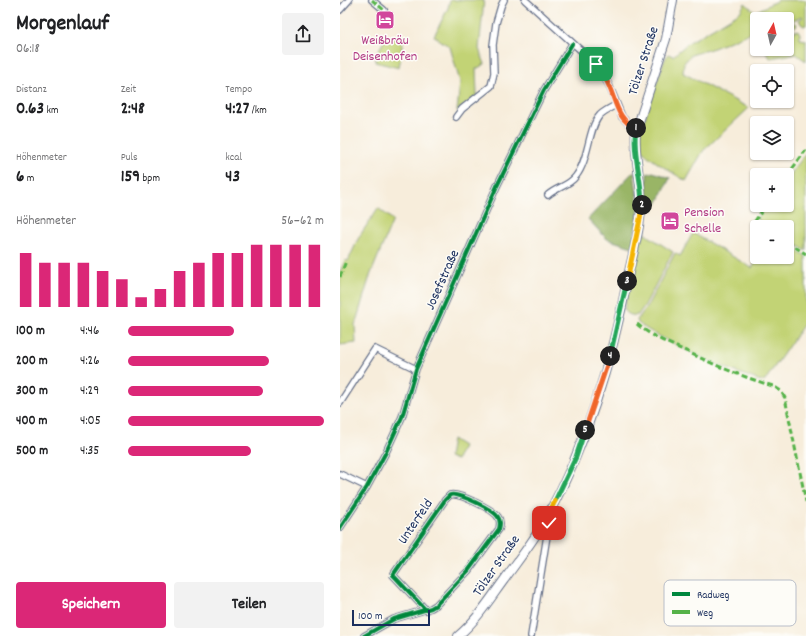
<!DOCTYPE html>
<html lang="de">
<head>
<meta charset="utf-8">
<style>
  body { margin:0; font-family:Dekko,sans-serif; background:#f2f2f2; color:#202124; height:100vh; display:flex; flex-direction:column; font-size:15px; white-space:nowrap }
  * { box-sizing:border-box; margin:0 }
  p { font-size:13px; color:#757577 }
  .icon { flex:none; width:22px; height:22px; fill:none; stroke:currentColor; stroke-width:2; stroke-linecap:round; stroke-linejoin:round }
  .map { position:relative; flex:1; overflow:hidden }
  .side { display:flex; flex-direction:column; background:#fff; width:340px }
  .side>* { flex:none }
  .needle { width:26px; rotate:8deg }
  .controls { position:absolute; left:410px; top:12px; display:grid; gap:8px }
  .controls a { display:grid; place-items:center; width:44px; height:44px; border-radius:4px; background:#fff; box-shadow:0 1px 3px #0004; font-size:20px }
  .scale { position:absolute; left:12px; bottom:10px; width:78px; box-sizing:border-box; padding-left:4px; border:2px solid #1b2f5e; border-top:0; font-size:11px; line-height:14px; white-space:nowrap; color:#1b2f5e; -webkit-text-stroke:3px #fdfcf7; paint-order:stroke }
  .pin { position:absolute; display:grid; place-items:center; width:34px; height:34px; color:#fff; margin:-17px; border-radius:8px; box-shadow:0 2px 6px #0006 }
  .km { position:absolute; width:20px; height:20px; margin:-10px; border-radius:50%; background:#222; color:#fff; font-size:11px; line-height:20px; text-align:center }
  .round { display:grid; place-items:center; flex:none; width:42px; height:42px; border-radius:4px; background:#f2f2f2 }
  .overview { display:flex; align-items:center; justify-content:space-between; height:68px; padding:0 16px }
  h1 { font-size:22px; font-weight:800; line-height:30px }
  .figures { display:grid; grid-template-columns:repeat(3,1fr); gap:6px; height:68px; padding:4px 16px }
  .figures div { display:grid; align-content:center }
  .figures b { font-size:17px; font-weight:800 }
  .figures small { font-size:11px; font-weight:400 }
  .figures p { font-size:11px }
  .chart { height:112px; padding:8px 16px }
  .chart p { display:flex; justify-content:space-between }
  .chart svg { width:100%; height:72px; margin-top:4px; stroke:#db2777; stroke-width:6 }
  .button { display:flex; gap:8px; margin-top:auto; padding:8px 16px }
  .button a { flex:1; height:46px; border-radius:4px; background:#db2777; color:#fff; font-size:16px; font-weight:800; line-height:46px; text-align:center }
  .button a+a { background:#f2f2f2; color:#202124 }
  ul { padding:0 16px; list-style:none; font-size:13px }
  li { display:grid; grid-template-columns:64px 48px 1fr; align-items:center; height:30px }
  li i { height:10px; border-radius:5px; background:#db2777 }
  main { display:flex; flex:1; min-height:0 }
  .map>svg:first-child { display:block }
  .green { fill:#c2d375; stroke:#6e816a }
  .forest { fill:#99b566; stroke:#5a7262 }
  .lines { fill:none; stroke-linecap:round; stroke-linejoin:round }
  .minor-casing { stroke:#68728a; stroke-width:8 }
  .secondary-casing { stroke:#68728a; stroke-width:10 }
  .minor { stroke:#fff; stroke-width:5.5 }
  .secondary { stroke:#fff; stroke-width:8 }
  .quiet { stroke:#55b248; stroke-width:3; stroke-dasharray:6 3; stroke-linecap:butt }
  .cycleway-casing { stroke:#fdfcf7; stroke-width:6 }
  .cycleway { stroke:#00873e; stroke-width:4 }
  .split-1-casing { stroke:#fff; stroke-width:8 }
  .split-2-casing { stroke:#fff; stroke-width:8 }
  .split-3-casing { stroke:#fff; stroke-width:8 }
  .split-4-casing { stroke:#fff; stroke-width:8 }
  .split-5-casing { stroke:#fff; stroke-width:8 }
  .split-6-casing { stroke:#fff; stroke-width:8 }
  .split-7-casing { stroke:#fff; stroke-width:8 }
  .split-1 { stroke:#f0652b; stroke-width:5 }
  .split-2 { stroke:#22a559; stroke-width:5 }
  .split-3 { stroke:#f5b400; stroke-width:5 }
  .split-4 { stroke:#22a559; stroke-width:5 }
  .split-5 { stroke:#f0652b; stroke-width:5 }
  .split-6 { stroke:#22a559; stroke-width:5 }
  .split-7 { stroke:#f5b400; stroke-width:5 }
  .labels { text-anchor:middle; dominant-baseline:central; stroke-width:3; stroke-linejoin:round; paint-order:stroke }
  .hotel-label { font-size:14px; fill:#b23c85; stroke:#fdfcf7 }
  .street-label { font-size:14px; fill:#1b2f5e; stroke:#fdfcf7 }
  .key { fill:#fdfcf7; stroke:#b9bec9; stroke-width:1 }
  .key-label { font-size:11px; fill:#1b2f5e }
</style>
</head>
<body>
<main>
<section class="side">
<div class="overview"><div><h1>Morgenlauf</h1><p>06:18</p></div><a class="round"><svg class="icon" aria-label="share" viewBox="0 0 24 24"><path d="M12 15V3M7 8l5-5 5 5M5 13v7h14v-7"/></svg></a></div>
<div class="figures">
<div><p>Distanz</p><b>0.63<small> km</small></b></div>
<div><p>Zeit</p><b>2:48</b></div>
<div><p>Tempo</p><b>4:27<small> /km</small></b></div>
</div>
<div class="figures">
<div><p>Höhenmeter</p><b>6<small> m</small></b></div>
<div><p>Puls</p><b>159<small> bpm</small></b></div>
<div><p>kcal</p><b>43</b></div>
</div>
<div class="chart"><p><span>Höhenmeter</span>56–62 m</p>
<svg viewBox="0 0 160 44" preserveAspectRatio="none"><path d="M5 44V11M15 44V17M25 44V17M35 44V17M45 44V22M55 44V27M65 44V38M75 44V33M85 44V22M95 44V17M105 44V11M115 44V11M125 44V6M135 44V6M145 44V6M155 44V6"/></svg>
</div>
<ul>
<li><b>100 m</b>4:46<i style="width:54%"></i></li>
<li><b>200 m</b>4:26<i style="width:72%"></i></li>
<li><b>300 m</b>4:29<i style="width:69%"></i></li>
<li><b>400 m</b>4:05<i style="width:100%"></i></li>
<li><b>500 m</b>4:35<i style="width:63%"></i></li>
</ul>
<div class="button"><a>Speichern</a><a>Teilen</a></div>
</section>
<div class="map">
<svg width="466" height="636" viewBox="0 0 466 636">
  <rect width="100%" height="100%" fill="#fdfcf7"/>
  <filter id="ink" filterUnits="userSpaceOnUse"><feTurbulence type="fractalNoise" baseFrequency=".025" numOctaves="2"/><feDisplacementMap in="SourceGraphic" scale="8" xChannelSelector="R" yChannelSelector="G"/><feConvolveMatrix kernelMatrix="1 2 1 2 8 2 1 2 1" color-interpolation-filters="sRGB"/></filter>
  <filter id="wash" filterUnits="userSpaceOnUse"><feTurbulence type="fractalNoise" baseFrequency=".012" numOctaves="4" result="noise"/><feDisplacementMap in="SourceGraphic" scale="16" xChannelSelector="R" yChannelSelector="G"/><feGaussianBlur stdDeviation="0.9" result="paint"/><feColorMatrix in="noise" values="0 0 0 0 0 0 0 0 0 0 0 0 0 0 0 0 0 1.4 0 .05"/><feComposite in="paint" operator="in"/></filter>
  <g filter="url(#wash)">
    <rect width="100%" height="100%" fill="#f7eddb"/>
    <path class="green" d="M110 0H144L139 49 145 64 136 69 137 95 117 111 120 82 110 47 94 36 108 8Z
      M438 0H466V25L464 26 461 24 459 20 463 17 462 16 452 21 453 23H456L457 25 449 30 450 33 458 30 460 34V39L466 40V61L456 54 430 58 424 49H447V19H417V39L412 32 374 48 351 55 344 63 343 73 409 108 363 151 346 181C338 176 306 157 303 151 299 146 300 139 300 133L324 61 328 54 333 56 348 43 400 12 405 3 415 12Z
      M47 36 63 40 59 68 35 62 37 53Z
      M466 153V251L447 239V227H427L418 221 419 216 427 205H447V179Z
      M38 208 53 220 30 276 15 325 16 343 0 345V272L5 260 8 261 19 237Z
      M301 231 333 252 305 305 298 315C292 316 287 315 284 309Z
      M353 233 412 268 419 257H447V244L466 256V321L424 382C391 371 358 357 327 340 317 335 307 330 298 323L297 320 306 308 335 253 340 256Z
      M112 439 123 446 117 460 109 457Z"/>
    <path class="forest" d="M294 171 299 209 292 247 267 239 248 219Z
      M313 172 330 178 314 210 304 211 307 198V174Z"/>
  </g>
  <g filter="url(#ink)">
    <g class="lines">
      <g class="minor-casing">
        <path id="minor" d="M32 0 44 10
          M185 0 256 64 269 85 282 117 290 125 296 128
          M0 10 9 0
          M116 117 122 109 151 86 154 73 153 45 156 23 161 6 164 0
          M208 195C217 187 229 186 236 176 249 160 248 128 260 115 264 111 270 108 276 105
          M0 403 35 349 76 369
          M0 474 27 487
          M0 528 27 487 46 452 62 417 76 369 157 186 204 90 232 44
          M24 636 54 619 91 608 96 605 128 571 159 529C160 525 161 521 158 517 154 510 118 492 110 495L105 500 53 575 86 610
          M191 636 209 523 206 519"/>
      </g>
      <g class="secondary-casing">
        <path id="secondary" d="M118 636C137 620 150 599 164 580 179 559 196 538 208 515 249 440 273 355 289 272 293 254 298 236 300 219 305 189 293 161 296 131L326 39 333 0"/>
      </g>
      <use href="#minor" class="minor"/>
      <use href="#secondary" class="secondary"/>
      <path class="quiet" d="M32 0 44 10
        M447 176 466 150
        M423 227 415 221 426 205
        M447 242 466 254
        M0 277 6 261
        M297 324C311 336 329 344 346 351 374 365 403 377 433 386L441 391 445 398 466 502"/>
      <g class="cycleway-casing">
        <path id="cycleway" d="M0 528 27 487 46 452 62 417 76 369 157 186 204 90 232 44
          M24 636 54 619 91 608 96 605 128 571 159 529C160 525 161 521 158 517 154 510 118 492 110 495L105 500 53 575 86 610"/>
      </g>
      <use href="#cycleway" class="cycleway"/>
    </g>
  </g>
  <g class="lines" filter="url(#ink)">
    <g class="split-1-casing">
      <path id="split-1" d="M256 64C261 71 266 78 269 86 276 102 278 121 296 128"/>
    </g>
    <g class="split-2-casing">
      <path id="split-2" d="M296 128C292 151 302 180 302 205"/>
    </g>
    <g class="split-3-casing">
      <path id="split-3" d="M287 281 300 219 302 205"/>
    </g>
    <g class="split-4-casing">
      <path id="split-4" d="M270 356 287 281"/>
    </g>
    <g class="split-5-casing">
      <path id="split-5" d="M245 430 270 356"/>
    </g>
    <g class="split-6-casing">
      <path id="split-6" d="M215 501 236 457 245 430"/>
    </g>
    <g class="split-7-casing">
      <path id="split-7" d="M209 523 206 519 215 501"/>
    </g>
    <use href="#split-1" class="split-1"/>
    <use href="#split-2" class="split-2"/>
    <use href="#split-3" class="split-3"/>
    <use href="#split-4" class="split-4"/>
    <use href="#split-5" class="split-5"/>
    <use href="#split-6" class="split-6"/>
    <use href="#split-7" class="split-7"/>
  </g>
  <defs>
    <g id="hotel-square" transform="scale(1)"><rect x="-9" y="-9" width="18" height="18" rx="4" fill="#d1479c" stroke="#fdfcf7"/><path d="M-6-4.5h1.5V1H6V5H4.5V3h-9V5H-6ZM-4 0a1.8 1.8 0 1 1 3.6 0ZM.5 0V-2.5h3Q6-2.5 6 0Z" fill="#fff"/></g>
  </defs>
  <g fill-rule="evenodd">
    <use href="#hotel-square" x="45" y="20"/>
    <use href="#hotel-square" x="330" y="221"/>
  </g>
  <g class="labels">
    <g class="hotel-label">
      <text x="45" y="41">Weißbräu<tspan x="45" dy="16">Deisenhofen</tspan></text>
      <text x="344" y="213" text-anchor="start">Pension<tspan x="344" dy="16">Schelle</tspan></text>
    </g>
    <g class="street-label">
      <text transform="translate(304 61) rotate(-72)">Tölzer Straße</text>
      <text transform="translate(103 280) rotate(-66)">Josefstraße</text>
      <text transform="translate(76 522) rotate(-56)">Unterfeld</text>
      <text transform="translate(157 566) rotate(-55)">Tölzer Straße</text>
    </g>
  </g>
  <rect x="324" y="580" width="132" height="46" rx="6" class="key"/>
  <rect x="332" y="592" width="18" height="4" fill="#00873e"/>
  <rect x="332" y="610" width="18" height="4" fill="#55b248"/>
  <g class="key-label">
    <text x="357" y="598">Radweg</text>
    <text x="357" y="616">Weg</text>
  </g>
</svg>
<div class="controls">
<a><svg class="needle" viewBox="-14 -14 28 28"><path d="M0-13l5 13h-10z" fill="#e53935"/><path d="M0 13l5-13h-10z" fill="#757577"/></svg></a>
<a><svg class="icon" aria-label="locate" viewBox="0 0 24 24"><circle cx="12" cy="12" r="6"/><path d="M12 2v4M12 18v4M2 12h4M18 12h4"/></svg></a>
<a><svg class="icon" aria-label="layers" viewBox="0 0 24 24"><path d="M12 4l9 5-9 5-9-5zM3 14l9 5 9-5"/></svg></a>
<a>+</a>
<a>−</a>
</div>
<div class="scale">100 m</div>
<div class="pin" style="left:256px;top:64px;background:#1e9e55"><svg class="icon" aria-label="arrive" viewBox="0 0 24 24"><path d="M6 21V4h12l-3 4 3 4H6"/></svg></div>
<div class="pin" style="left:209px;top:523px;background:#d93025"><svg class="icon" aria-label="check" viewBox="0 0 24 24"><path d="M5 12l5 5 9-10"/></svg></div>
<b class="km" style="left:296px;top:128px">1</b>
<b class="km" style="left:302px;top:205px">2</b>
<b class="km" style="left:287px;top:281px">3</b>
<b class="km" style="left:270px;top:356px">4</b>
<b class="km" style="left:245px;top:430px">5</b>
</div>
</main>
</body>
</html>
